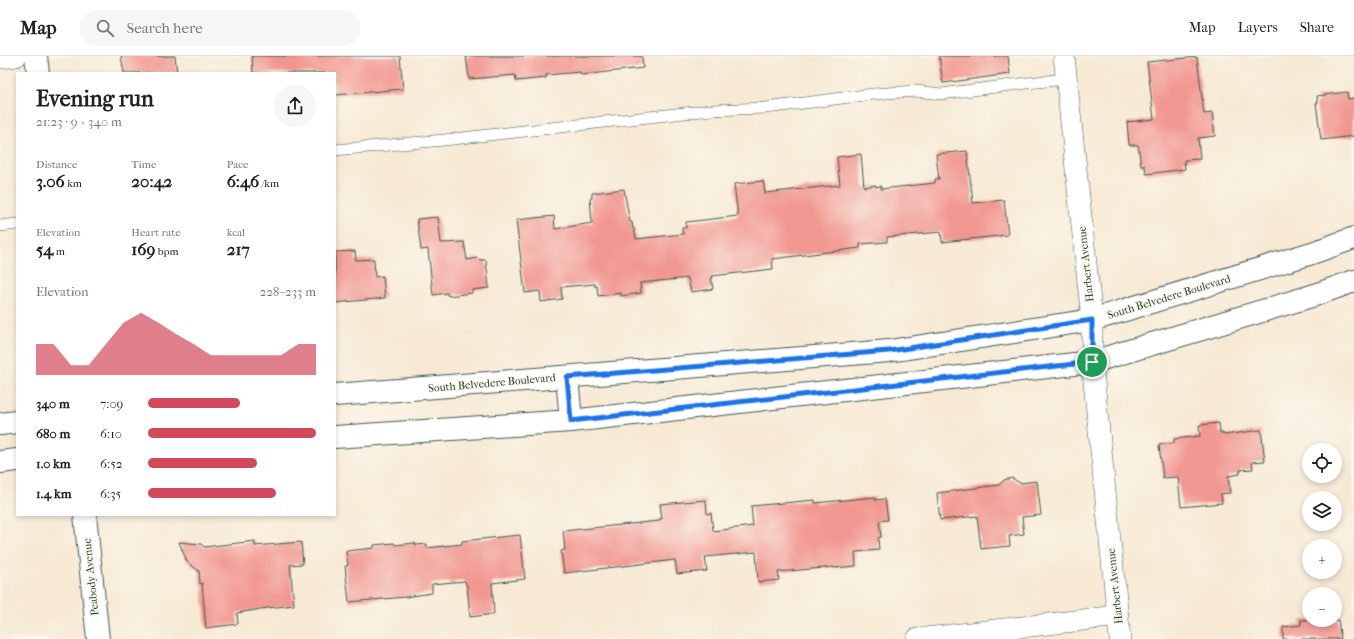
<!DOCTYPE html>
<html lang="en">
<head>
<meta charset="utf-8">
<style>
  body { margin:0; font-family:"IM FELL French Canon",serif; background:#f6f6f6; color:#222; height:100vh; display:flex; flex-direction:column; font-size:15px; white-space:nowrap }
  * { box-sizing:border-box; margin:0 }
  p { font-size:13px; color:#767676 }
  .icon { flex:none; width:22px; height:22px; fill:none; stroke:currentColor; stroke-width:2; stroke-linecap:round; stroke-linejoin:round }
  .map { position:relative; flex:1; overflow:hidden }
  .details { position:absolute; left:16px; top:16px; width:320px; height:444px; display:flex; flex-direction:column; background:#fff; border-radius:0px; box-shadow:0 2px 6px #0003 }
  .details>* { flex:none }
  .controls { position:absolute; left:1302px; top:387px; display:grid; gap:8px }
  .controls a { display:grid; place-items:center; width:40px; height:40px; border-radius:50%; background:#fff; box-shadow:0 2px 6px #0003; font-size:20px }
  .pin { position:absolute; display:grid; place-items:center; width:34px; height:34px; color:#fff; margin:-17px; border:2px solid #fff; border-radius:50%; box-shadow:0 1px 4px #0007 }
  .round { display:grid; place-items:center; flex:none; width:42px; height:42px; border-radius:21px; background:#f6f6f6 }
  .headline { display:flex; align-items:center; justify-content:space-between; height:68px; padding:0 20px }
  h1 { font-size:22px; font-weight:800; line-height:30px }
  .metrics { display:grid; grid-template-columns:repeat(3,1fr); gap:6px; height:68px; padding:4px 20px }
  .metrics div { display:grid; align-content:center }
  .metrics b { font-size:17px; font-weight:800 }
  .metrics small { font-size:11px; font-weight:400 }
  .metrics p { font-size:11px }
  .chart { height:112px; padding:8px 20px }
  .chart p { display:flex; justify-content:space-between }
  .chart svg { width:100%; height:72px; margin-top:4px; fill:#d1495b; opacity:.7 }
  ul { padding:0 20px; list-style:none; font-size:13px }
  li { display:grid; grid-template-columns:64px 48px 1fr; align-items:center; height:30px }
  li i { height:10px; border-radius:5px; background:#d1495b }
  header { display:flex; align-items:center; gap:24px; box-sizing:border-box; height:56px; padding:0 20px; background:#fff; border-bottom:1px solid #e0e0e0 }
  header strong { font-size:19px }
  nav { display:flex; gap:22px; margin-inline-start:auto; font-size:14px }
  .search { width:280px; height:36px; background:#f6f6f6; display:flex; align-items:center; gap:10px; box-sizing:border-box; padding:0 14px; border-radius:22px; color:#767676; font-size:15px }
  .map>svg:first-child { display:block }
  .building { fill:#f19791 }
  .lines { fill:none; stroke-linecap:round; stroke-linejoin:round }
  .service-casing { stroke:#3f574c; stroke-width:12 }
  .minor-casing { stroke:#3f574c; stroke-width:22 }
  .tertiary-casing { stroke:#3f574c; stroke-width:24 }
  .secondary-casing { stroke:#3f574c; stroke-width:24 }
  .service { stroke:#fff; stroke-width:11 }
  .minor { stroke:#fff; stroke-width:21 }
  .tertiary { stroke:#fff; stroke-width:22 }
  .secondary { stroke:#fff; stroke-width:22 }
  .route-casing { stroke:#fff; stroke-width:8 }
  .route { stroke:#1a73e8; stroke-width:5 }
  .labels { text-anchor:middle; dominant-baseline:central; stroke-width:3; stroke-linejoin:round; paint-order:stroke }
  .street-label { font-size:11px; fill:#1f3d34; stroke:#fbf7ec }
</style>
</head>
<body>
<header>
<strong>Map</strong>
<div class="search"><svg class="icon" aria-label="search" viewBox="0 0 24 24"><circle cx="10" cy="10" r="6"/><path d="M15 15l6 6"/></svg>Search here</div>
<nav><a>Map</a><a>Layers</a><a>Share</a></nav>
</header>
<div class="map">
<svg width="1354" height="583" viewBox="0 0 1354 583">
  <rect width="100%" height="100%" fill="#fbf7ec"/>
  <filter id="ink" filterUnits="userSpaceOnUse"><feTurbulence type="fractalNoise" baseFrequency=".025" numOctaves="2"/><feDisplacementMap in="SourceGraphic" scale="8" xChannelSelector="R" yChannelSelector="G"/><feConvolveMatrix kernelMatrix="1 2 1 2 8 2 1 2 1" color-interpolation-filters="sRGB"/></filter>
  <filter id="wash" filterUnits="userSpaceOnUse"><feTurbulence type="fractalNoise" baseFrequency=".012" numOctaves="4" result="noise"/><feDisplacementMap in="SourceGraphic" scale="16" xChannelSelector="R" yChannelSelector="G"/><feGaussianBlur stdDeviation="0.9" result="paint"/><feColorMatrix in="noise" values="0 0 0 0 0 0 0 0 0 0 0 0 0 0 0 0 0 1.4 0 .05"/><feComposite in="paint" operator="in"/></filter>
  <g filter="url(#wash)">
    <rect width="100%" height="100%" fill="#f7e9d4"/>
    <g id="blocks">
      <path class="building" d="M121 0H175L177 17H124Z
        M252 0H400L403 33 335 39V17H253Z
        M466 0H642L643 12 581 19 580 16 546 19V22L516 25 515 19 469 23Z
        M939 0H1008L1010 18 943 27Z
        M1197 1 1204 58 1212 57 1215 80 1198 82 1200 103 1184 104 1185 113 1146 118 1145 110H1141L1138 89H1129L1127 66 1154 63 1147 6Z
        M1347 36 1348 43 1354 42V80L1321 84 1316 47H1318L1317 40Z
        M967 95 973 147 1004 144 1008 179 942 186 941 176 887 181V186L860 188V192L772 203 773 213 712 220 713 222H711L713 233 691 236 688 222 640 227 641 237 621 240V237L598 240 597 230 595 231V228L561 231 562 243 541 246 540 235 525 237 516 164 554 160 555 173 592 167 590 142H592V137L624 133 630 166H632L633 173 634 172 636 183 683 178 682 172H686V166L738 160 734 128 763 125 765 137 840 129 837 101 861 98 864 131 876 129V131L881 130V133L935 127V123H939L936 98Z
        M438 161 441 187 464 186 467 204 478 202 480 204H486L489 232 472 234V237L448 240 447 237 433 239 428 193 421 194 417 163Z
        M355 195 356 204 374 203 375 221 383 220 385 242 335 247V196Z
        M1219 367 1220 377H1223L1224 379 1261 374 1265 405 1252 406 1253 413 1240 414V418L1228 420 1230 437 1221 438 1222 447 1181 451 1178 421 1163 422 1159 389 1174 387V383L1200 380 1199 369Z
        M1012 422 1020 427 1037 425 1041 459 1022 461 1024 478 1009 480 1010 490 981 493 977 460 940 464 937 437 999 429 1004 424Z
        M875 441V444L885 443 888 464 879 465 881 481 878 482 879 494 856 496 855 497 856 510 834 512V511L778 516 779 524 758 526 756 496 705 501 707 515 677 518 675 504 564 517 561 495 565 494 563 475 659 465V463H662L660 448 706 444 707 458 711 457 713 475 753 470 751 450 815 444V447Z
        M520 479 525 523 492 527 494 558 470 561 467 529H466L465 525 432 528V537L406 541 349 546 345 510H348L346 495 374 492V489L394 487 395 489 415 487 416 489 427 488V492L462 488V485Z
        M255 485V490L301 486 303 508 290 509 294 549 267 552 237 557 238 568 206 572 202 527 200 528 199 515 187 506 179 486 201 488 204 491Z
        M1301 564H1324V566L1338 564 1341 583H1283V571L1301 569Z"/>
    </g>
  </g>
  <g filter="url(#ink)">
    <use href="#blocks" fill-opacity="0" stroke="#3f574c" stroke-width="1"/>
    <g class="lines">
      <g class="service-casing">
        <path id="service" d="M335 94 444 84 711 54 766 52 873 38 916 35 941 38 1027 27 1066 23
          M0 170 17 168"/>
      </g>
      <g class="minor-casing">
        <path id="minor" d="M1064 0 1092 264V306L1120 583
          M0 2 16 0
          M917 583 1118 560"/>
      </g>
      <g class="tertiary-casing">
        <path id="tertiary" d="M567 321 571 365
          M335 339 889 295 1092 264 1312 197 1354 182
          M0 368 17 366
          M335 381 571 365 1092 306 1315 239 1354 225
          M0 406 17 404"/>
      </g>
      <g class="secondary-casing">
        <path id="secondary" d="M36 0 38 17
          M85 459 98 583"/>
      </g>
      <use href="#service" class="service"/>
      <use href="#minor" class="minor"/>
      <use href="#tertiary" class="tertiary"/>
      <use href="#secondary" class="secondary"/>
    </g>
  </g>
  <g class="lines" filter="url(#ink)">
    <g class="route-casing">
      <path id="route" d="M1092 264V306L571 365 567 321 889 295Z"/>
    </g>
    <use href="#route" class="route"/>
  </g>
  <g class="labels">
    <g class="street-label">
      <text transform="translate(1086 208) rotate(-96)">Harbert Avenue</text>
      <text transform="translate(1169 241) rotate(-17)">South Belvedere Boulevard</text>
      <text transform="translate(492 327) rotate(-5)">South Belvedere Boulevard</text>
      <text transform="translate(91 521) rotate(-96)">Peabody Avenue</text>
      <text transform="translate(1115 530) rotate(-96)">Harbert Avenue</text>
    </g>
  </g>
</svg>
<div class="controls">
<a><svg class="icon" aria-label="locate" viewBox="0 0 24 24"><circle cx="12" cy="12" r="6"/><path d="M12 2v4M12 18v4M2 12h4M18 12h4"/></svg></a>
<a><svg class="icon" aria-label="layers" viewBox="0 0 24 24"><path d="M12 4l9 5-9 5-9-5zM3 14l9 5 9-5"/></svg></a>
<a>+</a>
<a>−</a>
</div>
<div class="pin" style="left:1092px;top:306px;background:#1e9e55"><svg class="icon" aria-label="arrive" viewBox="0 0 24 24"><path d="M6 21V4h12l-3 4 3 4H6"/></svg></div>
<section class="details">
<div class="headline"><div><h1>Evening run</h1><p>21:23 · 9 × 340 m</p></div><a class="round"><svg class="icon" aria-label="share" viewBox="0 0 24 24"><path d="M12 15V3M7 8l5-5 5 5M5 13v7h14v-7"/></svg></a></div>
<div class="metrics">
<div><p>Distance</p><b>3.06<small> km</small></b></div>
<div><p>Time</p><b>20:42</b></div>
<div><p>Pace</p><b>6:46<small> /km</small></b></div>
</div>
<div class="metrics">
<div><p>Elevation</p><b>54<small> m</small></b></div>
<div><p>Heart rate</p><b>169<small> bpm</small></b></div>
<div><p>kcal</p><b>217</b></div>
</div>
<div class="chart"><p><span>Elevation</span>228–233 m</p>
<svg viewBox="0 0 160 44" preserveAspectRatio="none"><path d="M0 44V25L10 25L20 38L30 38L40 25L50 12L60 6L70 12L80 19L90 25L100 32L110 32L120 32L130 32L140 32L150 25L160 25V44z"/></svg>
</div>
<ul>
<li><b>340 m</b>7:09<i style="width:55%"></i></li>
<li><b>680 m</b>6:10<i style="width:100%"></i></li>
<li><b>1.0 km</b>6:52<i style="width:65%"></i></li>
<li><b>1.4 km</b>6:35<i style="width:76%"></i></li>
</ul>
</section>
</div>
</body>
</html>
